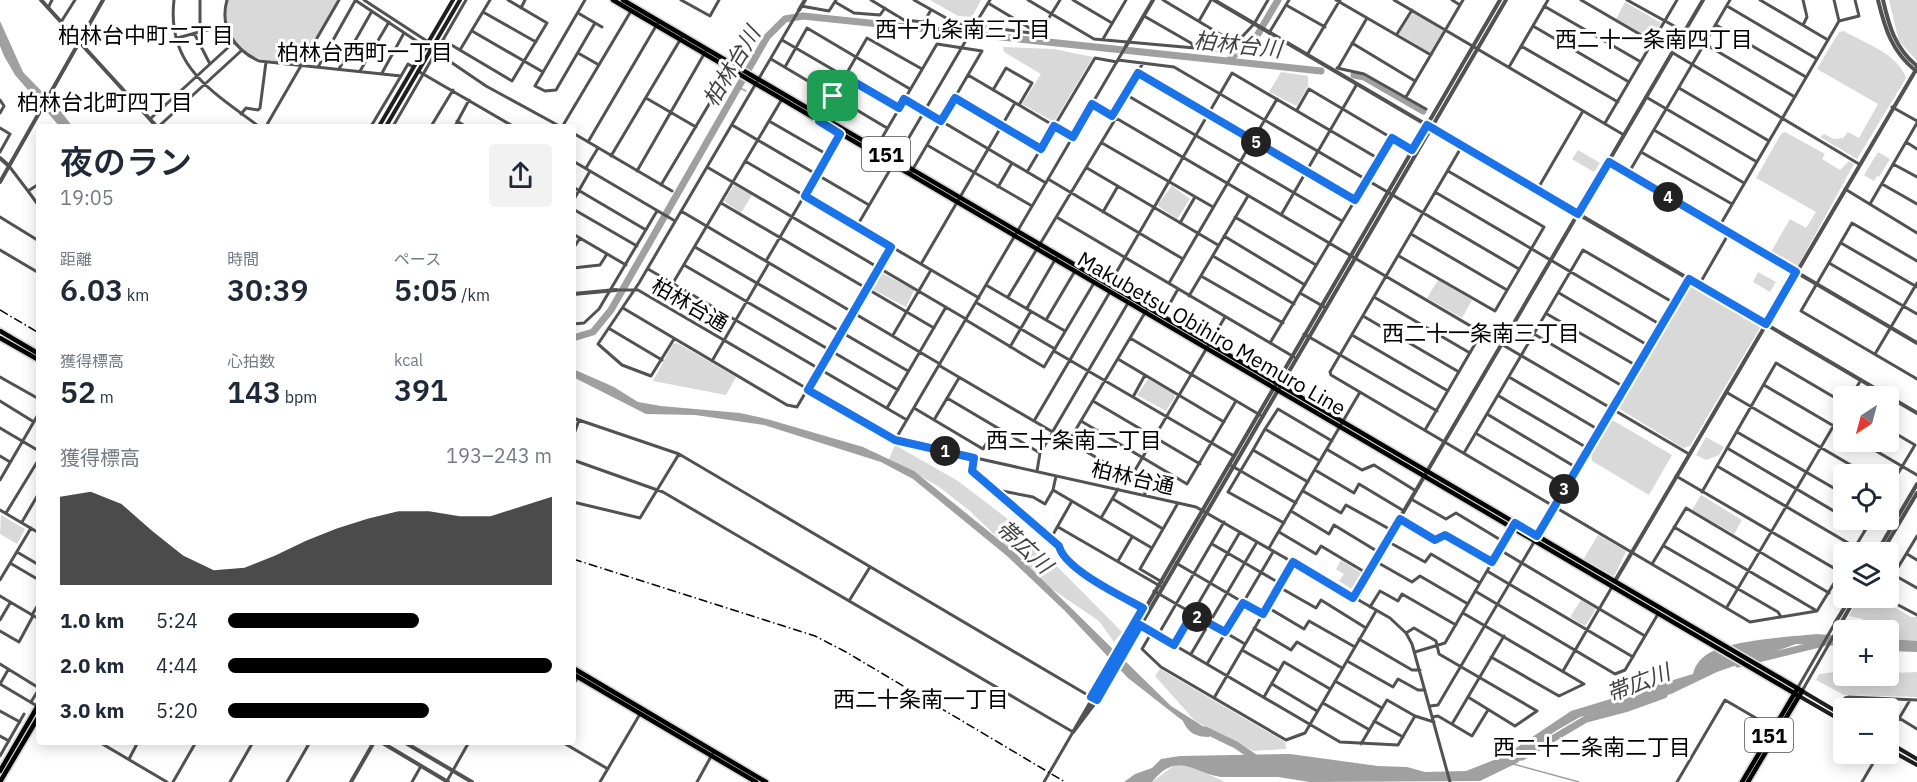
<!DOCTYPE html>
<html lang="ja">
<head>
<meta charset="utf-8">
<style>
  body { margin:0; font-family:"IBM Plex Sans","Noto Sans JP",sans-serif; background:#f2f2f3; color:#1f2937; height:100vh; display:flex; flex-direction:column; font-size:22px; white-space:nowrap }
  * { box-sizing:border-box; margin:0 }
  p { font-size:20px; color:#747a83 }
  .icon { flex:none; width:33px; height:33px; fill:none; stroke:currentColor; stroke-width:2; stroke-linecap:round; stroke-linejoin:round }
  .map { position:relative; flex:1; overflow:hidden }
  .panel { position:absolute; left:36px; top:124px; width:540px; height:621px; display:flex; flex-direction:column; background:#fff; border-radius:6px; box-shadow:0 3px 15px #0003 }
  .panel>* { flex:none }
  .needle { width:39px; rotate:216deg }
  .controls { position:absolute; left:1833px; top:386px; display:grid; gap:12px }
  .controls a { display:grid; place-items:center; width:66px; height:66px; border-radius:6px; background:#fff; box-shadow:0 3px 15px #0003; font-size:30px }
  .pin { position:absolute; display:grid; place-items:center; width:51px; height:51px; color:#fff; margin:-26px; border-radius:12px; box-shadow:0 3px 9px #0006 }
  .km { position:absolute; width:30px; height:30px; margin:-15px; border-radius:50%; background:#222; color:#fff; font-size:16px; line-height:30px; text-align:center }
  .round { display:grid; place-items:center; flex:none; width:63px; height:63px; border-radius:6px; background:#f2f2f3 }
  .overview { display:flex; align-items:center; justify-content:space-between; height:102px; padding:0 24px }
  h1 { font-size:33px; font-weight:600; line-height:45px }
  .stats { display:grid; grid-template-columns:repeat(3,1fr); gap:9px; height:102px; padding:6px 24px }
  .stats div { display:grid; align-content:center }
  .stats b { font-size:30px; font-weight:600 }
  .stats small { font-size:16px; font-weight:400 }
  .stats p { font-size:16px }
  .chart { height:168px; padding:12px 24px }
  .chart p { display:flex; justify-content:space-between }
  .chart svg { width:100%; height:108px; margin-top:6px; fill:#000; opacity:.7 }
  ul { padding:0 24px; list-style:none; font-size:20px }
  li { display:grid; grid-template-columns:96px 72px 1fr; align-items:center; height:45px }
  li i { height:15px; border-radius:8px; background:#000 }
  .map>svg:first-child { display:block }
  .green { fill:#d9d9d9 }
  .water { fill:#a0a0a0 }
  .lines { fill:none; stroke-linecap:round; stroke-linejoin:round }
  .stream { stroke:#a0a0a0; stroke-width:1.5 }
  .river { stroke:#a0a0a0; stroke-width:7 }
  .primary-casing { stroke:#dbdbdb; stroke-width:8 }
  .trunk-casing { stroke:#dbdbdb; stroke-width:8 }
  .minor { stroke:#525252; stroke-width:3 }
  .tertiary { stroke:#525252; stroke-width:4 }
  .secondary { stroke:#1f1f1f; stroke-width:4 }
  .primary { stroke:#000; stroke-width:4.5 }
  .trunk { stroke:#000; stroke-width:4.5 }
  .rail { stroke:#000; stroke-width:1.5; stroke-dasharray:9 3 1.5 3; stroke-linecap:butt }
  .route-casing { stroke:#fff; stroke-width:12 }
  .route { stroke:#1a73e8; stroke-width:8 }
  .labels { text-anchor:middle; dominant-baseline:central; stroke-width:6; stroke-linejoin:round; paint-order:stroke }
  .shield { fill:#fff; stroke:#4c4c4c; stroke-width:1.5 }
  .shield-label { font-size:20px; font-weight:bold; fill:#000 }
  .street-label { font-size:21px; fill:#000; stroke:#fff }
  .neighbourhood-label { font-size:22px; fill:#000; stroke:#fff }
  .water-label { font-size:22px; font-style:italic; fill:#414141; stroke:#fff }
</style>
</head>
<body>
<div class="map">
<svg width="1917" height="782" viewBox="0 0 1917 782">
  <rect width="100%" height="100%" fill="#fff"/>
  <path class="green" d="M227 0H339L301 65C258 62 218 55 227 0Z
    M930 0H981L972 17 958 16Z
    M1889 0H1917V61L1899 41Z
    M1625 2 1661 23 1651 39 1616 19Z
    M1413 12 1443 31 1430 53 1399 34Z
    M1844 31C1866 44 1897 53 1906 78L1857 159 1820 137 1824 134 1834 139 1843 138 1848 132 1859 138 1878 104 1817 69 1839 32Z
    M1003 47 1054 49 1093 57 1054 122 1022 104 1041 74 1004 52Z
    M1281 72 1308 76V86L1297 106 1269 92Z
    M1785 132 1825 154 1822 159 1840 170 1849 161 1854 164 1798 266 1793 267 1788 264V259L1786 261 1771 252 1790 219 1806 228 1816 212 1756 178 1781 134Z
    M1578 150 1600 163 1594 172 1572 159Z
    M1878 152 1890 159 1879 177 1877 176 1874 181 1864 175Z
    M734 185 752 195 741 213 724 201Z
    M1172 186 1190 199 1177 219 1157 205Z
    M880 272 914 290 906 307 872 289Z
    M1758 272 1776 282 1770 292 1753 282Z
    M1438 280 1472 300 1462 318 1427 298Z
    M1691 284 1758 323 1760 328 1690 446 1683 448 1618 408 1617 405 1687 286Z
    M677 343 736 377 726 395 653 381 673 344Z
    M1148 379 1174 393 1175 397 1166 411 1137 395Z
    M1614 421 1672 455 1649 495 1592 461 1591 452 1609 422Z
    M1706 437 1724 447 1719 455 1706 460 1696 455Z
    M895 445 958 481 1017 526 1122 632 1114 642 1099 621 1049 587 970 511 938 486 889 459Z
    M1701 495 1742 520 1734 534 1692 510Z
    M1 515 25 529 17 544 0 534Z
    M1598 535 1626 551 1615 575 1611 576 1583 560Z
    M1341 560 1364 575 1355 591 1339 581 1344 574 1336 569Z
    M1859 597H1878L1911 617H1917V644L1889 642 1888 630H1864L1863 619 1849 616Z
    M1581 600 1596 609 1585 626 1570 617Z
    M1160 669 1285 742 1286 749 1253 751 1195 721 1155 676Z
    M1843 671 1844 675 1917 672V697L1844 695 1816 680 1819 674Z
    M1180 761 1225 782H1152Z"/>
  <path class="water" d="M0 21 23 72 59 109 73 127H60L15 75 4 56 0 46Z
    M573 369 614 387 638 402 661 406 740 413 767 419 863 447 914 471 1014 552 1171 706 1212 732 1209 737C1196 737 1188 733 1183 721L1128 678 1064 610 1007 556 913 479 881 462 764 425 695 415 646 414 573 377Z
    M1816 634 1843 636V646L1796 644 1717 672 1671 694 1580 717 1554 732 1517 763 1480 781 1310 782 1278 777H1221C1193 773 1178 750 1152 782H1124L1135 774 1152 768 1161 759 1180 756 1290 754 1378 766 1407 767 1425 772 1466 771 1504 756 1571 711 1693 674C1695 666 1699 660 1706 655 1728 640 1788 637 1816 634Z
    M1889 639 1917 641V652L1889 651Z"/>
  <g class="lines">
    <path class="stream" d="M740 88 746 91
      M1513 764 1579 782"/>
    <path class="river" d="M1228 61 1258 34 1278 0
      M1354 75 1364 77 1423 111
      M573 338 593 332 611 310 767 37 785 19 803 16 1321 71
      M1738 664 1823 643
      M1205 730 1236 745 1258 760
      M1522 757 1586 719 1628 708 1664 695"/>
    <g class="primary-casing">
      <path id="primary" d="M613 0 1799 696
        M623 0 1802 691 1748 782
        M1742 782 1796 691"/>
    </g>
    <g class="trunk-casing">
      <path id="trunk" d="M0 331 39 354
        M0 338 39 360
        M573 668 766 782
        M573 674 756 782
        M0 771 39 704
        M0 782 39 716"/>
    </g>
    <path class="minor" d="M174 0C166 68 215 93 261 128
      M200 0V31
      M227 0C219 28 235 50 259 61L401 76 408 64 413 67
      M355 0 430 50
      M364 0 433 45
      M585 0 535 86 545 91 556 90 595 23
      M681 0 710 16 719 0
      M871 0 904 20 924 22 931 10
      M914 0 955 23 1039 34
      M1028 0 1094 39 1217 50 1239 40 1254 24 1268 0
      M1073 0 1112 23
      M1163 0 1235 43
      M1336 0 1431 55
      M1394 0 1624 135
      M1452 0 1460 5
      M1581 0 1653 42
      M1627 0 1685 32
      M1760 0 1828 40
      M835 2 854 13 880 15 885 8
      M988 3 1038 33
      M1286 5 1325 27
      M801 6 829 11 836 0
      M1544 6 1641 62
      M1727 6 1817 59
      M48 8 52 0
      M521 8 525 0
      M483 12 536 42
      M578 13 602 27
      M1144 16 1191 43 1195 49
      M1199 21 1211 0
      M1839 21 1859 16 1855 0
      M61 22 75 0
      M1716 25 1806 77
      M1803 25 1807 17 1803 0
      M974 26 990 0
      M1533 26 1629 82
      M472 31 543 72
      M194 33 210 64
      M1269 33 1289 0
      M1039 34 1060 0
      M1397 34 1412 10
      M177 38 226 25
      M1103 39 1126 0
      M443 40 512 81 547 23 508 0
      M782 40 899 108
      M1352 43 1415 81
      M1705 44 1795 97
      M1521 46 1618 102
      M460 50 490 0
      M436 52 486 86 563 128
      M578 53 599 65
      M1673 53 1859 164
      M1307 55 1340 0
      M771 59 887 128
      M1118 60 1174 67 1519 269
      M318 67 355 1
      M785 67 807 28 910 89
      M1509 67 1548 0
      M1337 68 1364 74 1426 109
      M1338 68 1367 18
      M339 69 372 11
      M360 71 389 22
      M418 71 516 128
      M382 73 404 33
      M1138 73 1355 200
      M968 75 1073 137
      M1679 88 1769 141
      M993 90 1006 68 1032 83 1019 105
      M1125 94 1342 221
      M1406 97 1463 0
      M1646 97 1757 162
      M646 98 696 127
      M955 98 1041 149
      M904 99 1046 183
      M0 100 4 106 0 113
      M1092 104 1689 454
      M1892 107 1917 121
      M1297 110 1309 89 1417 153
      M241 114 246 108 258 110 260 108 266 62
      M1112 116 1143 63
      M821 118 867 38 922 69
      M150 119 233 43
      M457 121 468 128
      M769 121 828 155
      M1605 123 1677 0
      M732 125 869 205
      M158 127 241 51
      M562 127 631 11
      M0 128 10 134 0 152
      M265 128 339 0
      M370 128 401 76
      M392 128 466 0
      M430 128 453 90
      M454 128 469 100
      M1654 130 1744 183
      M573 133 672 191
      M588 142 659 21
      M1906 142 1917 149
      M1102 143 1213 207
      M927 145 1032 206
      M1462 146 1330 372 1331 375 1750 622 1817 611 1844 567
      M876 148 937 44 982 51 910 174
      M1641 152 1732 204
      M611 156 683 35
      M573 161 675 221
      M745 161 979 298
      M1893 164 1917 177
      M9 166 28 191 39 184
      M707 167 966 319
      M586 168 598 148
      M1087 168 1218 245
      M637 171 707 49
      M1027 172 1095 58 1117 62
      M1628 174 1730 0
      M1048 179 1183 259
      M1882 184 1917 204
      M661 185 730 69
      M573 187 646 230
      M998 187 1012 163
      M1845 189 1917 233
      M1537 190 1583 111
      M28 191 39 206
      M1435 192 1661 325
      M573 201 590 171
      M721 203 934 328
      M1870 204 1917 123
      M573 209 637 246
      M681 211 940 364
      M1103 212 1118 186
      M1281 215 1357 84
      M0 217 39 241
      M1235 217 1316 265
      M1058 218 1294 357
      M1180 223 1195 197
      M857 226 965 42
      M1719 227 1839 21 1834 0
      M573 234 626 265
      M1411 234 1507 290
      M1224 236 1305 285
      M1841 243 1917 287
      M695 247 908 371
      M573 249 580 238
      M0 250 39 273
      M1213 256 1294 304
      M1399 256 1495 311 1544 227 1448 171
      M766 261 841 133
      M1917 261 1852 223 1801 311 1917 379
      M1829 263 1917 314
      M921 264 1015 103
      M684 265 898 390
      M573 268 600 265 607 254
      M648 269 907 420
      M1201 276 1283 323
      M673 283 782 99
      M1169 283 1277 99
      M986 285 1065 331
      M1109 285 1232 73 1379 159
      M1699 285 1729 233
      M616 290H638L895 440 1196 507 1390 618 1406 633 1412 644 1450 782
      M1300 293 1326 308
      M1559 293 1649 346
      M1189 296 1248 196
      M1008 297 1116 118
      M1374 297 1470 353
      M977 303 1055 349
      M623 308 787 405 797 407 891 247
      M1027 308 1056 258
      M1547 314 1637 366
      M1163 316 1178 289
      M1363 316 1459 372
      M966 320 1044 367 1094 283
      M1046 320 1075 271
      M573 324 584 323 599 309 657 211
      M610 329 662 360
      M1304 334 1437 411
      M1534 334 1624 387
      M893 335 931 270
      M1352 335 1448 391
      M1130 338 1260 415
      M674 339 651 376 622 365 598 344 639 283 799 10
      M1270 343 1392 138
      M1010 347 1031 311
      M1054 351 1234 456
      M1875 354 1917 283
      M1118 359 1224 422
      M712 361 769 263
      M940 366 1145 486V495
      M0 377 39 399
      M1509 377 1599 430
      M1764 385 1844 432
      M1726 392 1866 474
      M1499 396 1589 449
      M1851 396 1861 380
      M1133 397 1145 375
      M947 398 1040 453 1037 471
      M0 401 34 422
      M1093 401 1200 464
      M887 408 946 307
      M914 408 983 449 996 427
      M1487 414 1577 468
      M573 418 679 454 1091 697
      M934 420 959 378
      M1034 421 1110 292
      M1081 421 1187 484 1236 401
      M0 428 39 451
      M1265 429 1278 409 1332 441
      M1888 429 1915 445 1888 490
      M1425 430 1482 332
      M1053 431 1128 303
      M1737 432 1844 494
      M1477 434 1566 486
      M573 437 579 420
      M895 440 1126 46
      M1069 441 1146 311
      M1859 441 1917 475
      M1727 448 1844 517
      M1253 450 1265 429 1320 461
      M1328 450 1362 470 1374 465 1416 491
      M1040 453 1053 432
      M1464 453 1583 250 1674 303
      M0 456 10 462
      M974 458 972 471 1059 546C1064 570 1127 599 1148 611
      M573 460 663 492 1073 732 1044 782
      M1232 466 1296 503
      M1717 466 1855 547
      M1315 470 1354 493 1359 484 1404 511
      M1056 476 1053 490 1152 548
      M1676 476 1844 574
      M1131 477 1225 317
      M0 480 39 413
      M1303 491 1341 513 1346 505 1393 531
      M1702 492 1776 363 1844 403
      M997 493 1002 491 1033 497 1045 504 1053 490
      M1113 499 1163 529
      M1411 499 1446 519 1456 513 1504 542
      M573 502 640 518 679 454
      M0 510 39 533
      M1291 511 1329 534 1334 525 1380 553
      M6 513 39 459
      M1101 518 1118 489
      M1400 519 1435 540 1445 535 1492 562
      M1847 519 1865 530
      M22 522 39 493
      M1284 523 1228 492 1253 450 1308 482
      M1058 527 1160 586
      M1674 527 1817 611
      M1279 532 1316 554 1321 546 1368 574
      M1051 538 1072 501
      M1387 541 1425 562 1431 554 1480 583
      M1212 544 1281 584
      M1664 546 1778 612 1781 617
      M1269 548 1360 392
      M1500 550 1645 636
      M17 552 39 565
      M1852 552 1872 519
      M1907 554 1917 560
      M1118 561 1132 537
      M1375 561 1412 582 1420 576 1468 604
      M10 563 39 580
      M1176 563 1263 614
      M1652 564 1686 508 1829 593
      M1487 571 1633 657
      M1894 575 1917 588
      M0 580 31 528
      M1162 582 1140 569 1178 503
      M1888 584 1917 536
      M1279 587 1316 608 1321 600 1366 628
      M1154 591 1245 644
      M1475 591 1615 674 1625 670 1658 614
      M0 596 39 619
      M1883 597 1917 615
      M849 601 870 567
      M1267 607 1304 629 1309 621 1355 647
      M1370 607 1380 591 1398 601 1402 594 1456 625
      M1727 607 1844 408
      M1463 613 1584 684 1559 696 1491 657
      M32 615 39 603
      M0 620 10 603
      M1135 622 1340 742 1398 745 1415 716 1434 722
      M1254 628 1291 650 1297 642 1342 668
      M0 631 19 642 33 616
      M1152 632 1142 649 1161 667 1286 740 1305 733 1376 611
      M1406 633 1414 628 1436 641 1439 654 1537 711 1515 726 1468 697
      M1158 635 1224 522
      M1359 639 1412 670H1420
      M1174 645 1240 532
      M1242 650 1279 671
      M1415 652 1445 643 1515 523
      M1191 654 1257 542
      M1347 661 1393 687 1398 679 1418 690H1425
      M0 664 39 688
      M1207 664 1273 552
      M1563 671 1612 587
      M1335 681 1382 708
      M0 684 37 706
      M0 684 8 670
      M1272 684 1317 711
      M573 685 578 677
      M1797 689 1835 623
      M1802 691 1841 623
      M1264 697 1284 662 1330 689
      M1214 698 1293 562
      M31 702 39 689
      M1323 703 1368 729
      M1430 706 1438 705 1689 279
      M0 711 20 722
      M1837 712 1845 698 1849 697 1917 700
      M1432 717 1438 716 1472 736 1488 710
      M1899 718 1917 729
      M1374 721 1403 737
      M1452 724 1504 636
      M0 736 9 741
      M1888 737 1910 700
      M99 742 167 782
      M562 742 608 769
      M1361 744 1387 700 1415 716
      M0 756 24 714
      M129 759 138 742
      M447 781 469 742
      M173 782 196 742
      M230 782 253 742
      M287 782 310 742
      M412 782 421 766
      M600 782 640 714
      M697 782 714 751
      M1677 782 1725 700 1773 728
      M1862 782 1879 753"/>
    <path class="tertiary" d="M41 0 158 128
      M1214 0 1917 413
      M1878 0C1885 29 1892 52 1916 71
      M1883 0C1889 26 1895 48 1917 66
      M799 10 805 0
      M1126 46 1153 0
      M0 158 9 166
      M1609 162 1917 343
      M0 182 103 0
      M573 294 616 290
      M1877 552 1917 484
      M1882 552 1917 493
      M1615 581 1917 68
      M1353 598 1703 0
      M1835 623 1851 597
      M1841 623 1856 597
      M1075 729 1500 0
      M1073 732 1097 700 1506 0
      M381 742 448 782
      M404 742 472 782
      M351 782 374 742"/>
    <path class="secondary" d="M378 128 453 0
      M385 128 460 0
      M1802 691 1844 716
      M1799 696 1844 722
      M1888 742 1917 759
      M1888 749 1917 765"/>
    <use href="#primary" class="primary"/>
    <use href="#trunk" class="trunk"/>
    <path class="rail" d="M0 310 39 333
      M573 559 815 636 846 652 1065 782"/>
  </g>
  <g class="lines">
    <g class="route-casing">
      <path id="route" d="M1138 73 1355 200 1392 138 1412 150 1427 125 1578 214 1609 162 1796 272 1766 324 1689 279 1537 536 1515 523 1492 562 1445 535 1435 540 1400 519 1353 598 1293 562 1263 614 1243 603 1225 632 1192 614 1174 645 1140 625 1097 700 1091 697 1143 608C1123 597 1064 569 1059 546L972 471 974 458 895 440 808 390 891 247 805 196 840 134 819 121 844 76 899 108 904 99 941 121 955 98 1041 149 1054 126 1073 137 1092 104 1112 116Z"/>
    </g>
    <use href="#route" class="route"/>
  </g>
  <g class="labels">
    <g class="shield">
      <rect x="862" y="137" width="48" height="34" rx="4.5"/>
      <rect x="1745" y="718" width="48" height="34" rx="4.5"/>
    </g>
    <g class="shield-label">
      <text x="886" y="154">151</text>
      <text x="1769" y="735">151</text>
    </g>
    <g class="street-label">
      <text transform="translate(690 304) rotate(30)">柏林台通</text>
      <text transform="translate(1212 333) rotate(30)">Makubetsu Obihiro Memuro Line</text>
      <text transform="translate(1133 477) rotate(13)">柏林台通</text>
    </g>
    <g class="neighbourhood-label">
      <text x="963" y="28">西十九条南三丁目</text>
      <text x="146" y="34">柏林台中町二丁目</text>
      <text x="1654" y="38">西二十一条南四丁目</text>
      <text x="365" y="51">柏林台西町一丁目</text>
      <text x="105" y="101">柏林台北町四丁目</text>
      <text x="1481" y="332">西二十一条南三丁目</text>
      <text x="1074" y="439">西二十条南二丁目</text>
      <text x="921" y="698">西二十条南一丁目</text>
      <text x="1592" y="746">西二十二条南二丁目</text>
    </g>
    <g class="water-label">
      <text transform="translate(1238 44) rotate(6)">柏林台川</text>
      <text transform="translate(731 66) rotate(-59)">柏林台川</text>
      <text transform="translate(1025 546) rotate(43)">帯広川</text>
      <text transform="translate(1638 682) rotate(-21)">帯広川</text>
    </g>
  </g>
</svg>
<div class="controls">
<a><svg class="needle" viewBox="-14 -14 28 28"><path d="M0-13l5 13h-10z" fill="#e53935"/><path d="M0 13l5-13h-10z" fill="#747a83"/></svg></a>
<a><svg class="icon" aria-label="locate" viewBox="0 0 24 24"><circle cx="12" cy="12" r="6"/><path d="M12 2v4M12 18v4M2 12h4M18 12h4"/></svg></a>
<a><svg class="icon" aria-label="layers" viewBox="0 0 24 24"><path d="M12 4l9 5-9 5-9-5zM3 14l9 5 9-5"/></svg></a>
<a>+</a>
<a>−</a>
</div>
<div class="pin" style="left:833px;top:96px;background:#1e9e55"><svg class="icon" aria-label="arrive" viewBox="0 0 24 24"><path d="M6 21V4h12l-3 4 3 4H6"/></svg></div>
<b class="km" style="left:945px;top:451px">1</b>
<b class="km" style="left:1197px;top:617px">2</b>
<b class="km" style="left:1564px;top:489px">3</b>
<b class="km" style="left:1668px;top:197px">4</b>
<b class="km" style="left:1256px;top:142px">5</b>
<section class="panel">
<div class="overview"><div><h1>夜のラン</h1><p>19:05</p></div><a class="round"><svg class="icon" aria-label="share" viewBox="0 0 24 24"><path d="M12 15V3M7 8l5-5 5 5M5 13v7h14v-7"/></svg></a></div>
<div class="stats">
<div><p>距離</p><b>6.03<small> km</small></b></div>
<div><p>時間</p><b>30:39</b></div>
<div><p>ペース</p><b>5:05<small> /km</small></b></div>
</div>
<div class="stats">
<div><p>獲得標高</p><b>52<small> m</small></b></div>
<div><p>心拍数</p><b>143<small> bpm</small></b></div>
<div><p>kcal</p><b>391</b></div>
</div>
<div class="chart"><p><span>獲得標高</span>193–243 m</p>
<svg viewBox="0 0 160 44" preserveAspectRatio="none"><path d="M0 44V8L10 6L20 11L30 22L40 32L50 38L60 37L70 32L80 26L90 21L100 17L110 14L120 14L130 16L140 16L150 12L160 8V44z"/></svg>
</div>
<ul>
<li><b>1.0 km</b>5:24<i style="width:59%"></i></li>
<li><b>2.0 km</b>4:44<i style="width:100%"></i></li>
<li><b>3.0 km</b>5:20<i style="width:62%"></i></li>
</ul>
</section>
</div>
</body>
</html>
